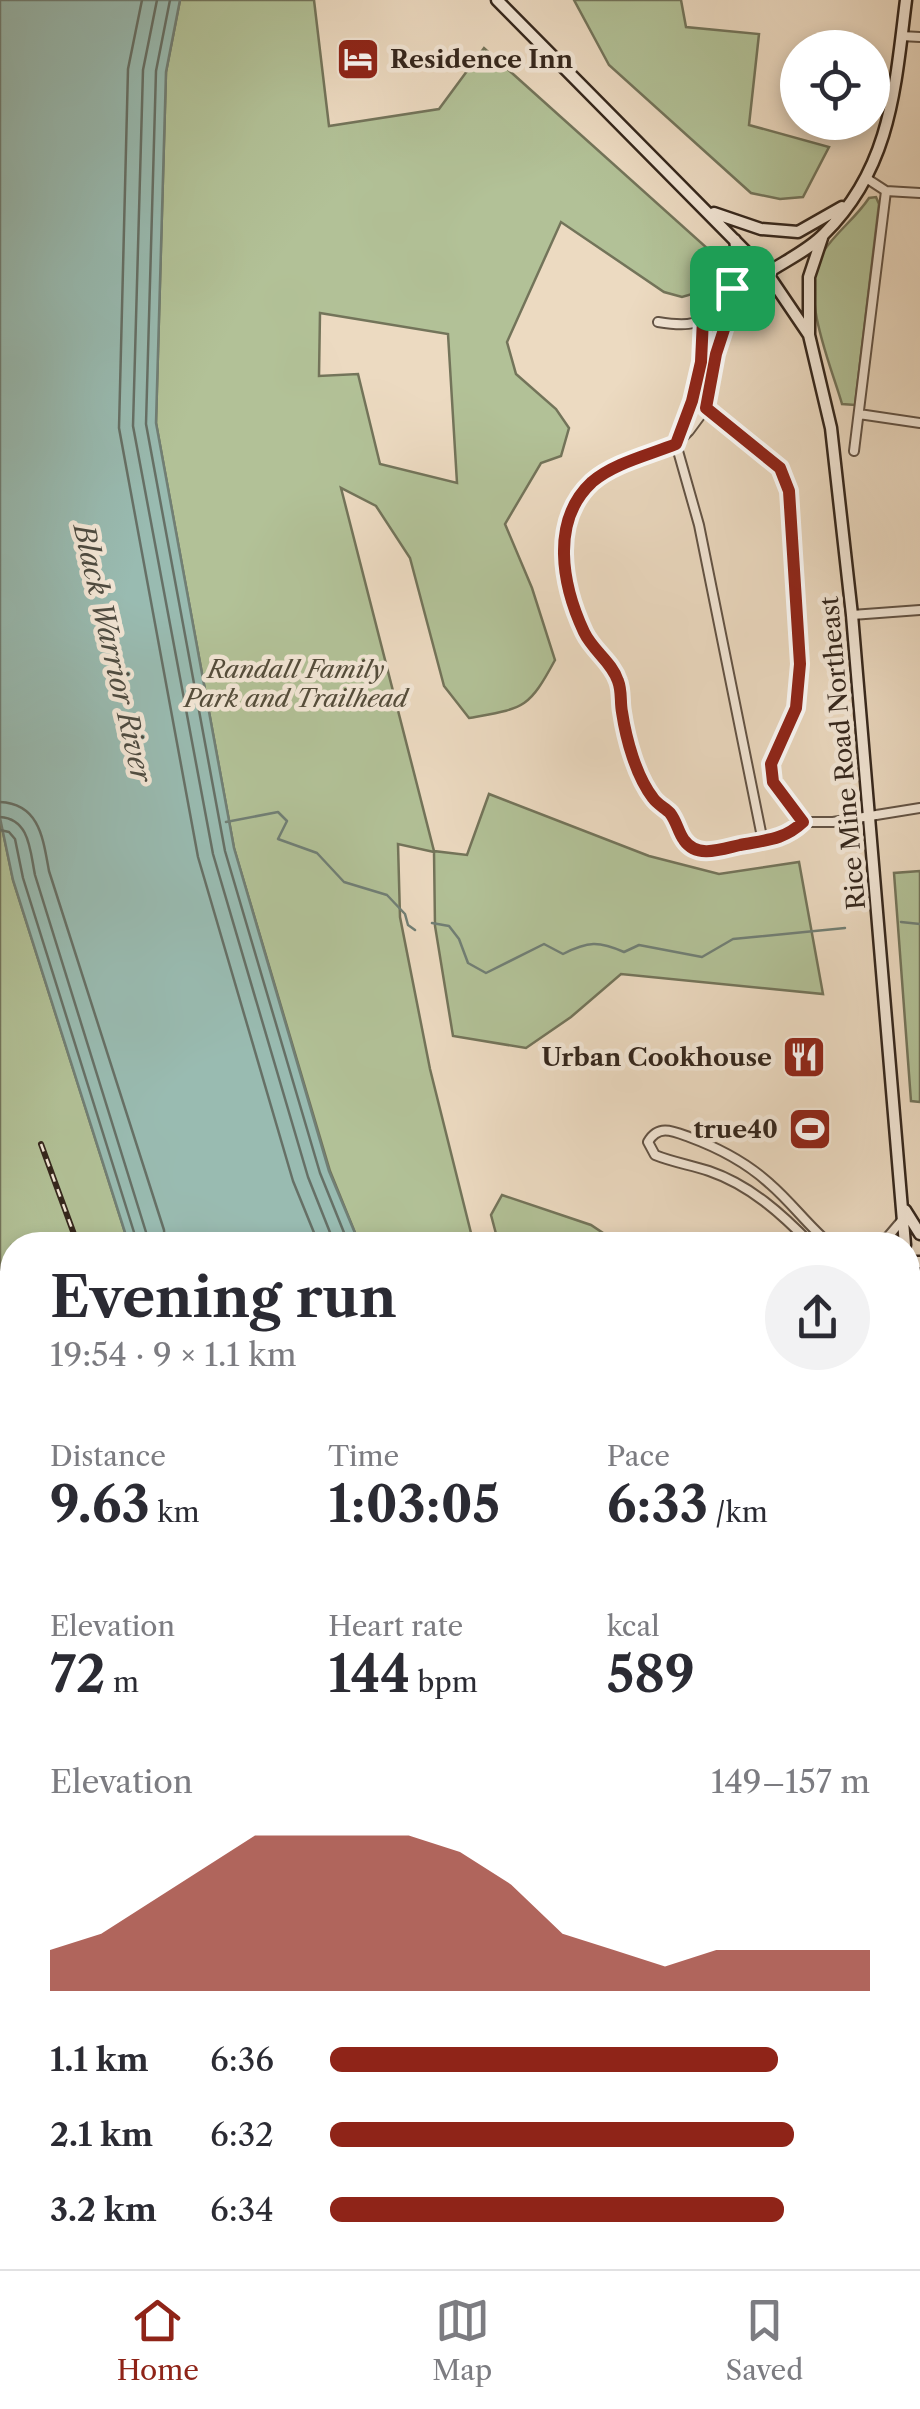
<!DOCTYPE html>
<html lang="en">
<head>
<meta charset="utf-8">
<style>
  body { margin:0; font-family:"Libre Caslon Text",serif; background:#f2f2f3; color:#2b2b33; height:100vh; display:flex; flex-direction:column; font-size:38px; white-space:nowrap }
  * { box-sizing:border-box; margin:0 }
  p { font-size:32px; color:#7c7c81 }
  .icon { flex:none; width:55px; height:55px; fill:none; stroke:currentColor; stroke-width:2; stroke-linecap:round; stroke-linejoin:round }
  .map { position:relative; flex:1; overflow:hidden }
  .sheet { position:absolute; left:0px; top:1232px; width:920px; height:1038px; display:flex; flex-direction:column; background:#fff; border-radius:40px 40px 0 0; box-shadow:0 5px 15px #0003 }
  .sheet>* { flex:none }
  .controls { position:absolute; left:780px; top:30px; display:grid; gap:20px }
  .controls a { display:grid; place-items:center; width:110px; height:110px; border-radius:50%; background:#fff; box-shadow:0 5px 15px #0003; font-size:50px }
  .pin { position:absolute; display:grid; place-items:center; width:85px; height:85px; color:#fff; margin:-42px; border-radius:20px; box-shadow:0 5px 15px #0006 }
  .round { display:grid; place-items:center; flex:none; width:105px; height:105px; border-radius:52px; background:#f2f2f3 }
  .summary { display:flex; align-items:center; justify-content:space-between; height:170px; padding:0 50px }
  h1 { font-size:55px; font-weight:800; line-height:75px }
  .metrics { display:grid; grid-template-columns:repeat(3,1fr); gap:15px; height:170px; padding:10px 50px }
  .metrics div { display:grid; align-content:center }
  .metrics b { font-size:50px; font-weight:800 }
  .metrics small { font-size:28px; font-weight:400 }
  .metrics p { font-size:28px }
  .chart { height:280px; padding:20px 50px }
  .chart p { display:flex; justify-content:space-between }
  .chart svg { width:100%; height:180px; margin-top:10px; fill:#8f2418; opacity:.7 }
  ul { padding:0 50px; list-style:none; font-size:32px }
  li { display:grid; grid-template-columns:160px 120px 1fr; align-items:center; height:75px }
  li i { height:25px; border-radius:12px; background:#8f2418 }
  .tab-bar { display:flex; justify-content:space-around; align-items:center; height:140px; border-top:2px solid #e1e1e2; background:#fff; font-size:28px; color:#7c7c81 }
  .tab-bar a { display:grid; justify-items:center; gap:5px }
  .tab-bar .current { color:#8f2418 }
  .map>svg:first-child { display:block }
  .green { fill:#b2c197; stroke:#73745a; stroke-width:2.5; fill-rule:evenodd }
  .water { fill:#99bbb1; stroke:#717f75; stroke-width:2.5 }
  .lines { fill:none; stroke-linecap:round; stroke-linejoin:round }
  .shore { stroke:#667066; stroke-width:2.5 }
  .stream { stroke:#717f75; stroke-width:2.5 }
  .minor-casing { stroke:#625345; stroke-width:12 }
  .secondary-casing { stroke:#34261c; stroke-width:15 }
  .minor { stroke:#f3e7d7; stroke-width:8 }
  .secondary { stroke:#f3e7d7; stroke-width:10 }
  .rail-casing { stroke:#34261c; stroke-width:6 }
  .rail { stroke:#f3e7d7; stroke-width:2.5; stroke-dasharray:8; stroke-linecap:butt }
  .route-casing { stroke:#fff; stroke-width:20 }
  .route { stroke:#8f2418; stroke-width:12 }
  .labels { text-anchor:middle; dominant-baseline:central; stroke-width:9; stroke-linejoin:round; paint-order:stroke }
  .poi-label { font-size:25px; font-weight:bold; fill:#34261c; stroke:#f3e7d7; text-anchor:end }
  .park-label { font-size:25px; font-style:italic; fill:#544d3b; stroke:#f3e7d7 }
  .street-label { font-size:25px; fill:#34261c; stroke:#f3e7d7 }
  .water-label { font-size:28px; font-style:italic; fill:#4d4b41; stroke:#f3e7d7 }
</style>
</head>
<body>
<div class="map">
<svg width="920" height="2269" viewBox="0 0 920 2269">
  <rect width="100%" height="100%" fill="#ecdac1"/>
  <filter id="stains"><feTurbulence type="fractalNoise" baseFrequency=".002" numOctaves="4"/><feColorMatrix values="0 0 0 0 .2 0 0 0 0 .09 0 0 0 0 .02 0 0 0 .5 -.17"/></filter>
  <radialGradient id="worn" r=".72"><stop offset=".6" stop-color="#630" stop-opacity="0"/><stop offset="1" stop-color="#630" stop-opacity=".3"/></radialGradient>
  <path class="green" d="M180 0H314L329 126 439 109 484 48 718 258 706 290 682 297 664 292 561 222 507 342 516 374 556 409 569 428 561 456 541 463 505 524 532 588 555 660C528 710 524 708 469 718L444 686 410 558 376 506 341 488 434 851 467 855 489 794 649 856 719 874 799 862 823 994 621 974 571 1017 526 1048 453 1036 435 926 434 852 398 844 400 917 430 1069 474 1245H360L330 1171 234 848 156 423 166 72ZM320 313 448 334 457 483 380 464 358 374 319 376Z
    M574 0H681L686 27 759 34 749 125 829 147 803 197 780 199 751 193 609 65Z
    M876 197 879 204 855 405 842 404C830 362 798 292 823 252 836 232 856 218 869 198Z
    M0 818 13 880 129 1245H12V2258H87L88 2269H2L0 2256Z
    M920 871V1102L911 1101 894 873Z
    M502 1195 591 1225 621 1245H499L491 1215Z
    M908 1826 920 1879V2215L908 2195Z
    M795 2258H899L905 2269H802Z"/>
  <path class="water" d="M0 0H180L166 72 156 423 234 848 329 1171 360 1245H129L13 880 0 818Z
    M517 2258H795L802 2269H522Z"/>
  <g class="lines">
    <path class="shore" d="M142 0 128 69 119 428 198 857 293 1181 319 1245
      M157 0 143 70 133 426 213 854 308 1177 335 1245
      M170 0 156 71 146 424 225 851 320 1173 349 1245
      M0 802C40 804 43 839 49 871L164 1230 165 1245
      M0 817C30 819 30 851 35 875L150 1245
      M0 830 9 832 15 839 23 878 138 1245"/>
    <path class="stream" d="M226 822 278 812 287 821 278 839 317 853 344 882 387 895 405 914 408 925 415 930
      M901 922 920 924
      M432 923 449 926 459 939 468 963 486 973 544 944 563 954C588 941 599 941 624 952L639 945 702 957 733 939 845 928"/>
    <g class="minor-casing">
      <path id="minor" d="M901 36 920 37
        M866 178 886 191 920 193
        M767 273 730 311 716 353 706 408 689 431 676 444 620 466 593 481 573 506 565 524 566 570 582 629 593 649 607 661 618 680 632 752 653 798 668 810 691 849 709 852 783 839 803 822H833L920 808
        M703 319 701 362 692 401 676 444 699 525 763 842
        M658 322C713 331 695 313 727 291 736 285 748 281 758 277
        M706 408 781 468 789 491 800 664 796 708 771 764 773 782 803 822
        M859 414 920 423
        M854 451 886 191
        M852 615 920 610
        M812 1245C782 1214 750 1185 709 1171 691 1165 672 1162 655 1155L648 1142C658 1124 673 1131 689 1137 719 1148 746 1162 770 1184 792 1203 809 1227 831 1245
        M881 1245 903 1219"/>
    </g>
    <g class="secondary-casing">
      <path id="secondary" d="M497 0 767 273 809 335 831 428 852 615 905 1245
        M714 213 761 229 798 232 842 207
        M767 273C785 261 809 250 824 234 891 168 895 88 906 0
        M732 288 739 266 735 240
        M809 334V277L822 238
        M905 1210 920 1234
        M908 1262H920
        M908 1275 920 1383"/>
    </g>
    <use href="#minor" class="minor"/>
    <use href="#secondary" class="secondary"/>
    <g class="rail-casing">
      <path id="rail" d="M41 1144 78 1245
        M409 2258 414 2269
        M347 2269 349 2258"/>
    </g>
    <use href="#rail" class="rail"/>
  </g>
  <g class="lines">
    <g class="route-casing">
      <path id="route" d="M766 273 730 311 716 354 706 408 780 468 789 491 800 664 796 708 771 764 773 782 803 822C784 840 766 840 740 845 722 849 697 859 684 840 678 832 677 822 670 813 665 808 657 804 653 798 636 776 626 739 622 712 620 702 622 691 618 681 612 662 593 651 584 632 562 585 550 521 592 482 614 463 649 455 676 444L692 401 701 362 703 319 726 292Z"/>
    </g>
    <use href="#route" class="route"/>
  </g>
  <defs>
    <g id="hotel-square" transform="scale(2.25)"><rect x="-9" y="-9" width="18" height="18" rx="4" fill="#8f2418" stroke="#f3e7d7"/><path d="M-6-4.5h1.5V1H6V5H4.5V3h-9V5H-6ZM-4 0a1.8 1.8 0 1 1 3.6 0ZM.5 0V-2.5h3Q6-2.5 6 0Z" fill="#fff"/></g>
    <g id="restaurant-square" transform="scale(2.25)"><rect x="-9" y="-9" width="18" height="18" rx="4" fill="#8f2418" stroke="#f3e7d7"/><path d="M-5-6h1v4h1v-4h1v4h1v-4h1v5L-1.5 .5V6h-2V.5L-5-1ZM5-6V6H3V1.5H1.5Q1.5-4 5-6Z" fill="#fff"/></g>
    <g id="stadium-square" transform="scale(2.25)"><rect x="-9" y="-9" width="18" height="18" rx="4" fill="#8f2418" stroke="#f3e7d7"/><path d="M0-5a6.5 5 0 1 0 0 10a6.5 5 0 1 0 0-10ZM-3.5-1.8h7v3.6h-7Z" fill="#fff"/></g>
  </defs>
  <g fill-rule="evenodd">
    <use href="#hotel-square" x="358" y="59"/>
    <use href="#restaurant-square" x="804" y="1057"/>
    <use href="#stadium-square" x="810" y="1129"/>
  </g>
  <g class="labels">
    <g class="poi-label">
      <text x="390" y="59" text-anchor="start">Residence Inn</text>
      <text x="772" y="1057">Urban Cookhouse</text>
      <text x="778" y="1129">true40</text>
    </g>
    <g class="park-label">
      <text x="296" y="669">Randall Family<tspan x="296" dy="29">Park and Trailhead</tspan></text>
    </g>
    <g class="street-label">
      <text transform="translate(843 753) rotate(-95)">Rice Mine Road Northeast</text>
    </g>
    <g class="water-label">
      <text transform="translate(113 653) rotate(77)">Black Warrior River</text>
    </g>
  </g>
  <rect width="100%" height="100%" filter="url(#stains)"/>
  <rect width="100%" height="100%" fill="url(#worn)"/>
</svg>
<div class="controls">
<a><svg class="icon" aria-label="locate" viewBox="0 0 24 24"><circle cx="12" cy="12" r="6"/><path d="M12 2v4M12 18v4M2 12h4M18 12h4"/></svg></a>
</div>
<div class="pin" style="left:732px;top:288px;background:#1e9e55"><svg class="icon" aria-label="arrive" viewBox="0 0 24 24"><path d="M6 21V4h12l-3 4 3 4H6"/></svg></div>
<section class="sheet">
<div class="summary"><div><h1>Evening run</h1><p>19:54 · 9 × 1.1 km</p></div><a class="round"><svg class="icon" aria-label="share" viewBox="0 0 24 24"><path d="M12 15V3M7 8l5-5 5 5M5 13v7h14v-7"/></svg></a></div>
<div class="metrics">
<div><p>Distance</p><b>9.63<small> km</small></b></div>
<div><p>Time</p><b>1:03:05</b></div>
<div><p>Pace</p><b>6:33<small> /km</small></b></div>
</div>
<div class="metrics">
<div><p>Elevation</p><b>72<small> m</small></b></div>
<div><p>Heart rate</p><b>144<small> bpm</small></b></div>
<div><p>kcal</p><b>589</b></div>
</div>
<div class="chart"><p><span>Elevation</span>149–157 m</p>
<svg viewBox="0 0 160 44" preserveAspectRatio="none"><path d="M0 44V34L10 30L20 22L30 14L40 6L50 6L60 6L70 6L80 10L90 18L100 30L110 34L120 38L130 34L140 34L150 34L160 34V44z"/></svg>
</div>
<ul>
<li><b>1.1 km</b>6:36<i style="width:83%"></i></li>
<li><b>2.1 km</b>6:32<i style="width:86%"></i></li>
<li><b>3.2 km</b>6:34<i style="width:84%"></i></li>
</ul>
</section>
</div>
<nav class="tab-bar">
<a class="current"><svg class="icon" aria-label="home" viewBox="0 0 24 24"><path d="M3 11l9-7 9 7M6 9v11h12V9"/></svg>Home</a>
<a><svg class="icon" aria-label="map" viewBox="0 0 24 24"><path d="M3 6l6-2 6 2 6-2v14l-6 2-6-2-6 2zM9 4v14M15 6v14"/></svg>Map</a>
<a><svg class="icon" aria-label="saved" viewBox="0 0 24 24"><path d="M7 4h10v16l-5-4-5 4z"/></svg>Saved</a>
</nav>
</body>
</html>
